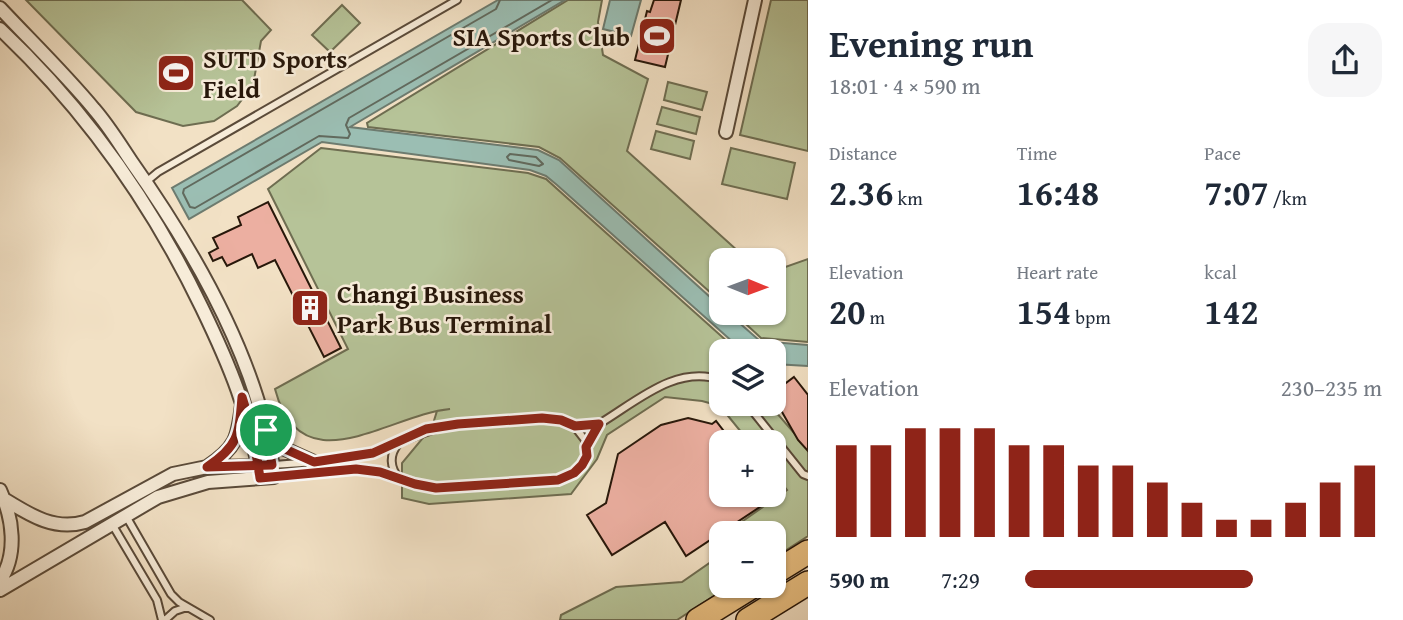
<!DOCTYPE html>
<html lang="en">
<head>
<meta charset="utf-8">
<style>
  body { margin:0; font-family:"Gentium Book Plus",serif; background:#f6f6f7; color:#1f2937; height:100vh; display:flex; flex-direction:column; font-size:26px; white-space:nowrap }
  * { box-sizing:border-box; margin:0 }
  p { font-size:23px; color:#747a83 }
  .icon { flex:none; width:38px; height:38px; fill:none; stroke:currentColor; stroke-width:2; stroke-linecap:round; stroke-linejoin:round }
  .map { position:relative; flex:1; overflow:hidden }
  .details { display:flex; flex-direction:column; background:#fff; width:595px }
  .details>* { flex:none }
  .needle { width:46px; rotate:91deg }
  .buttons { position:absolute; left:709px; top:248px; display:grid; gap:14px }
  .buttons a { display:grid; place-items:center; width:77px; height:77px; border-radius:14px; background:#fff; box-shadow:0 2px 5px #0004; font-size:35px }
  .pin { position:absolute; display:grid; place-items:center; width:60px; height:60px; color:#fff; margin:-30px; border:4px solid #fff; border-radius:50%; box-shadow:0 2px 7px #0007 }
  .round { display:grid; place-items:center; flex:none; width:74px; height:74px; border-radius:21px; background:#f6f6f7 }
  .overview { display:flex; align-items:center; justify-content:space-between; height:119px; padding:0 21px }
  h1 { font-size:38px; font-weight:600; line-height:52px }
  .figures { display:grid; grid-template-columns:repeat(3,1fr); gap:10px; height:119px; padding:7px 21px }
  .figures div { display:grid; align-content:center }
  .figures b { font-size:35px; font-weight:600 }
  .figures small { font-size:19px; font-weight:400 }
  .figures p { font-size:19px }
  .chart { height:196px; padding:14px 21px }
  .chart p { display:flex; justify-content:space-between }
  .chart svg { width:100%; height:126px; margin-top:7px; stroke:#8f2418; stroke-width:6 }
  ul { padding:0 21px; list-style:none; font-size:23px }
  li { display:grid; grid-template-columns:112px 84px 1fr; align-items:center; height:52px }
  li i { height:18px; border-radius:9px; background:#8f2418 }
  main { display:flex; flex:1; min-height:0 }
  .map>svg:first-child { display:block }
  .green { fill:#b6c398; stroke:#6e6d51; stroke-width:2 }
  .water { fill:#9bbeb3; stroke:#6d7b6f; stroke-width:2 }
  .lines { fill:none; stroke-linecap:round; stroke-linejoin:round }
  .shore { stroke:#616a5e; stroke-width:2 }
  .building { fill:#ecafa1; stroke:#27170a; stroke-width:2 }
  .service-casing { stroke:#5a4a39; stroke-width:10 }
  .minor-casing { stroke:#5a4a39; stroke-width:16 }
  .motorway-casing { stroke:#27170a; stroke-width:26 }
  .service { stroke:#f7ecd9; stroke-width:6 }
  .minor { stroke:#f7ecd9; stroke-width:12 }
  .motorway { stroke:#e9c082; stroke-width:23 }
  .route-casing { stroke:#fff; stroke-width:14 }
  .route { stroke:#8f2418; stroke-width:9 }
  .labels { text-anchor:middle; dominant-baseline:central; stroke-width:5; stroke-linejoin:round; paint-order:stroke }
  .poi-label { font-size:26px; font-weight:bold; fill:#27170a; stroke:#f7ecd9; text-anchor:start }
</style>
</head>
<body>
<main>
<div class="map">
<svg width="808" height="620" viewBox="0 0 808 620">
  <rect width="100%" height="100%" fill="#f2e1c5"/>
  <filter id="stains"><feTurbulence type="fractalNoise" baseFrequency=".00286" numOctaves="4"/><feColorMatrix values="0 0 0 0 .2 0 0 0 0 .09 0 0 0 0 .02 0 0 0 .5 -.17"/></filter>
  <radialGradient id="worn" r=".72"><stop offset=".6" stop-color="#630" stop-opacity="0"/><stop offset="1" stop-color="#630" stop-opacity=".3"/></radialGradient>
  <path class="green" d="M26 0H242L271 30 261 41 253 85 237 106 214 121 183 126 136 112Z
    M568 0H602L598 22 603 55 648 79 627 151 749 261H721V302L560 158 539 147 368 127 367 123Z
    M771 0H808V151L740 135Z
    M342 5 360 23 330 52 312 35Z
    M668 82 707 92 702 110 664 100Z
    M662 107 700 117 696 134 657 124Z
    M656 131 694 141 690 159 651 149Z
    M321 148 528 173 546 179 739 352H721V404H769L808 449V536L774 558V534H737L733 528 787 490 774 473V443H750L720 406 702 401 665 397 607 435 597 459 571 494 429 504 402 498V463L432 427 437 411 450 409C390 414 301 488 275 389L348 349 268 189Z
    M731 148 795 163 787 199 722 184Z
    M808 259V342L761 338 734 313H774V271Z
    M721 555V586H729L677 620H560L561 615 616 587 682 582Z"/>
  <path class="water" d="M498 0H565L350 127 538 150 559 160 721 307V313H728L760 341 808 345V366L774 364V352H744L557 185 546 176 530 170 322 142 189 219 172 188Z
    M610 0H641L631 36 603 29Z"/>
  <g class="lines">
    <path class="shore" d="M500 0 496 9 184 189 183 193 190 207 195 208 319 136 348 138 350 134 346 125 349 118 552 0
      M510 154 536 157 543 164 539 166 509 160 507 157Z"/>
  </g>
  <path class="building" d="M654 0H681L665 67 635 60 647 11 650 12Z
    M268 202 341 348 324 357 275 260 258 268 252 254 227 266 222 257 213 261 209 253 218 248 213 238 241 225 238 217Z
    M794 377 808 395V451L798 440 774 398V392Z
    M688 418 712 424 716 421 733 443H721V495H778L686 556 665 522 612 555 587 515 606 503 618 454 661 425Z"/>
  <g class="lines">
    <g class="service-casing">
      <path id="service" d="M146 182 158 172 457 0
        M747 404 803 474 808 476
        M398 444C389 455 390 468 399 478
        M586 447 599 424
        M273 465C306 462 342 463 374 452 406 442 426 428 461 424 487 420 515 418 541 418 565 418 574 429 599 424 636 402 676 364 721 380
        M274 477 356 469 380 472 416 484 436 488 558 479 574 473 587 456 585 440 575 427
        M126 516 171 594 179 602 210 620
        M112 524 157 600 162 620
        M165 620 175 611 187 607"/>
    </g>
    <g class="minor-casing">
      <path id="minor" d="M0 8C31 41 65 74 94 109 108 125 119 143 131 161 194 250 262 367 274 477L208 482 158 497 0 590
        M0 29C85 109 151 202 202 308 230 366 250 414 260 478
        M726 132 755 0
        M266 431 285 449 314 462
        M207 467C236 448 238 438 242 405
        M0 490C13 518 18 554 0 581
        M4 499C30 515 54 531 85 522L173 474 207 467 264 466"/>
    </g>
    <g class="motorway-casing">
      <path id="motorway" d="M774 573 808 552
        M698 620 753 586
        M748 620 808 583"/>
    </g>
    <use href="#service" class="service"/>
    <use href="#minor" class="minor"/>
    <use href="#motorway" class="motorway"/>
  </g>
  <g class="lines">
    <g class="route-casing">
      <path id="route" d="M266 430 272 465 207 467C239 446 239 434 242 397 251 424 256 450 260 478L356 469 380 472 415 484 436 488 558 480 574 473 582 465 587 456 586 447 599 424 575 426 561 420 542 418 458 424 426 429 373 453 314 462 285 449 266 430"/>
    </g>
    <use href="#route" class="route"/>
  </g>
  <defs>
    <g id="stadium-square" transform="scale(2.0125)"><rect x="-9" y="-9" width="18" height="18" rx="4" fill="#8f2418" stroke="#f7ecd9"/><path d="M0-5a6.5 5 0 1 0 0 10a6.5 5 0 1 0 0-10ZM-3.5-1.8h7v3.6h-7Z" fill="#fff"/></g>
    <g id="building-square" transform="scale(2.0125)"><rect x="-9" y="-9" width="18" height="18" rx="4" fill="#8f2418" stroke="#f7ecd9"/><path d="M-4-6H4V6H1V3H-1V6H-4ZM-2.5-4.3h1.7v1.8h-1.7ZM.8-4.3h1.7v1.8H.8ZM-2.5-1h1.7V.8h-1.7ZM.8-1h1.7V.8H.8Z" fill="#fff"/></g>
  </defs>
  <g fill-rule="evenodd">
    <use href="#stadium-square" x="657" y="36"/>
    <use href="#stadium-square" x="176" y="73"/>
    <use href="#building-square" x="310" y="308"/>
  </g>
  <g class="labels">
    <g class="poi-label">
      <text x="630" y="36" text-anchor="end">SIA Sports Club</text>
      <text x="203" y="58">SUTD Sports<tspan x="203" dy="30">Field</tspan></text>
      <text x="337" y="293">Changi Business<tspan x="337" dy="30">Park Bus Terminal</tspan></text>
    </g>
  </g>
  <rect width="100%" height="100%" filter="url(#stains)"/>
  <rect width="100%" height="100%" fill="url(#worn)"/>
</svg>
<div class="buttons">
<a><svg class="needle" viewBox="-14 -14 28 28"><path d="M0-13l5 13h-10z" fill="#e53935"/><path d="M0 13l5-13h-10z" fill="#747a83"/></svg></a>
<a><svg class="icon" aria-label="layers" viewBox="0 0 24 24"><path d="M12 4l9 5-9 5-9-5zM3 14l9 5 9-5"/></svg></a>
<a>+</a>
<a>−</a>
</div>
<div class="pin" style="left:266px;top:430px;background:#1e9e55"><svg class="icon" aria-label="arrive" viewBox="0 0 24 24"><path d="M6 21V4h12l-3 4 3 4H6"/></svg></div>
</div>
<section class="details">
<div class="overview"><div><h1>Evening run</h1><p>18:01 · 4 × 590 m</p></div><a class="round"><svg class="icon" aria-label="share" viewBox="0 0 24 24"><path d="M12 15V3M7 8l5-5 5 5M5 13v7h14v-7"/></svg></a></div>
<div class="figures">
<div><p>Distance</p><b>2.36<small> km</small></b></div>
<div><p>Time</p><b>16:48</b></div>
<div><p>Pace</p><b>7:07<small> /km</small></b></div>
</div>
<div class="figures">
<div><p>Elevation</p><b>20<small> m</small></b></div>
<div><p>Heart rate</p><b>154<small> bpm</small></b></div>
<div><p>kcal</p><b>142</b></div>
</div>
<div class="chart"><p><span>Elevation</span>230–235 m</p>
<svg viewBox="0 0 160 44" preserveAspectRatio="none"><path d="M5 44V12M15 44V12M25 44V6M35 44V6M45 44V6M55 44V12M65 44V12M75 44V19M85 44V19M95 44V25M105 44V32M115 44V38M125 44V38M135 44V32M145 44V25M155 44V19"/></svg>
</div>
<ul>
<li><b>590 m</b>7:29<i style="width:64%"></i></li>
</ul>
</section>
</main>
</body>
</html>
